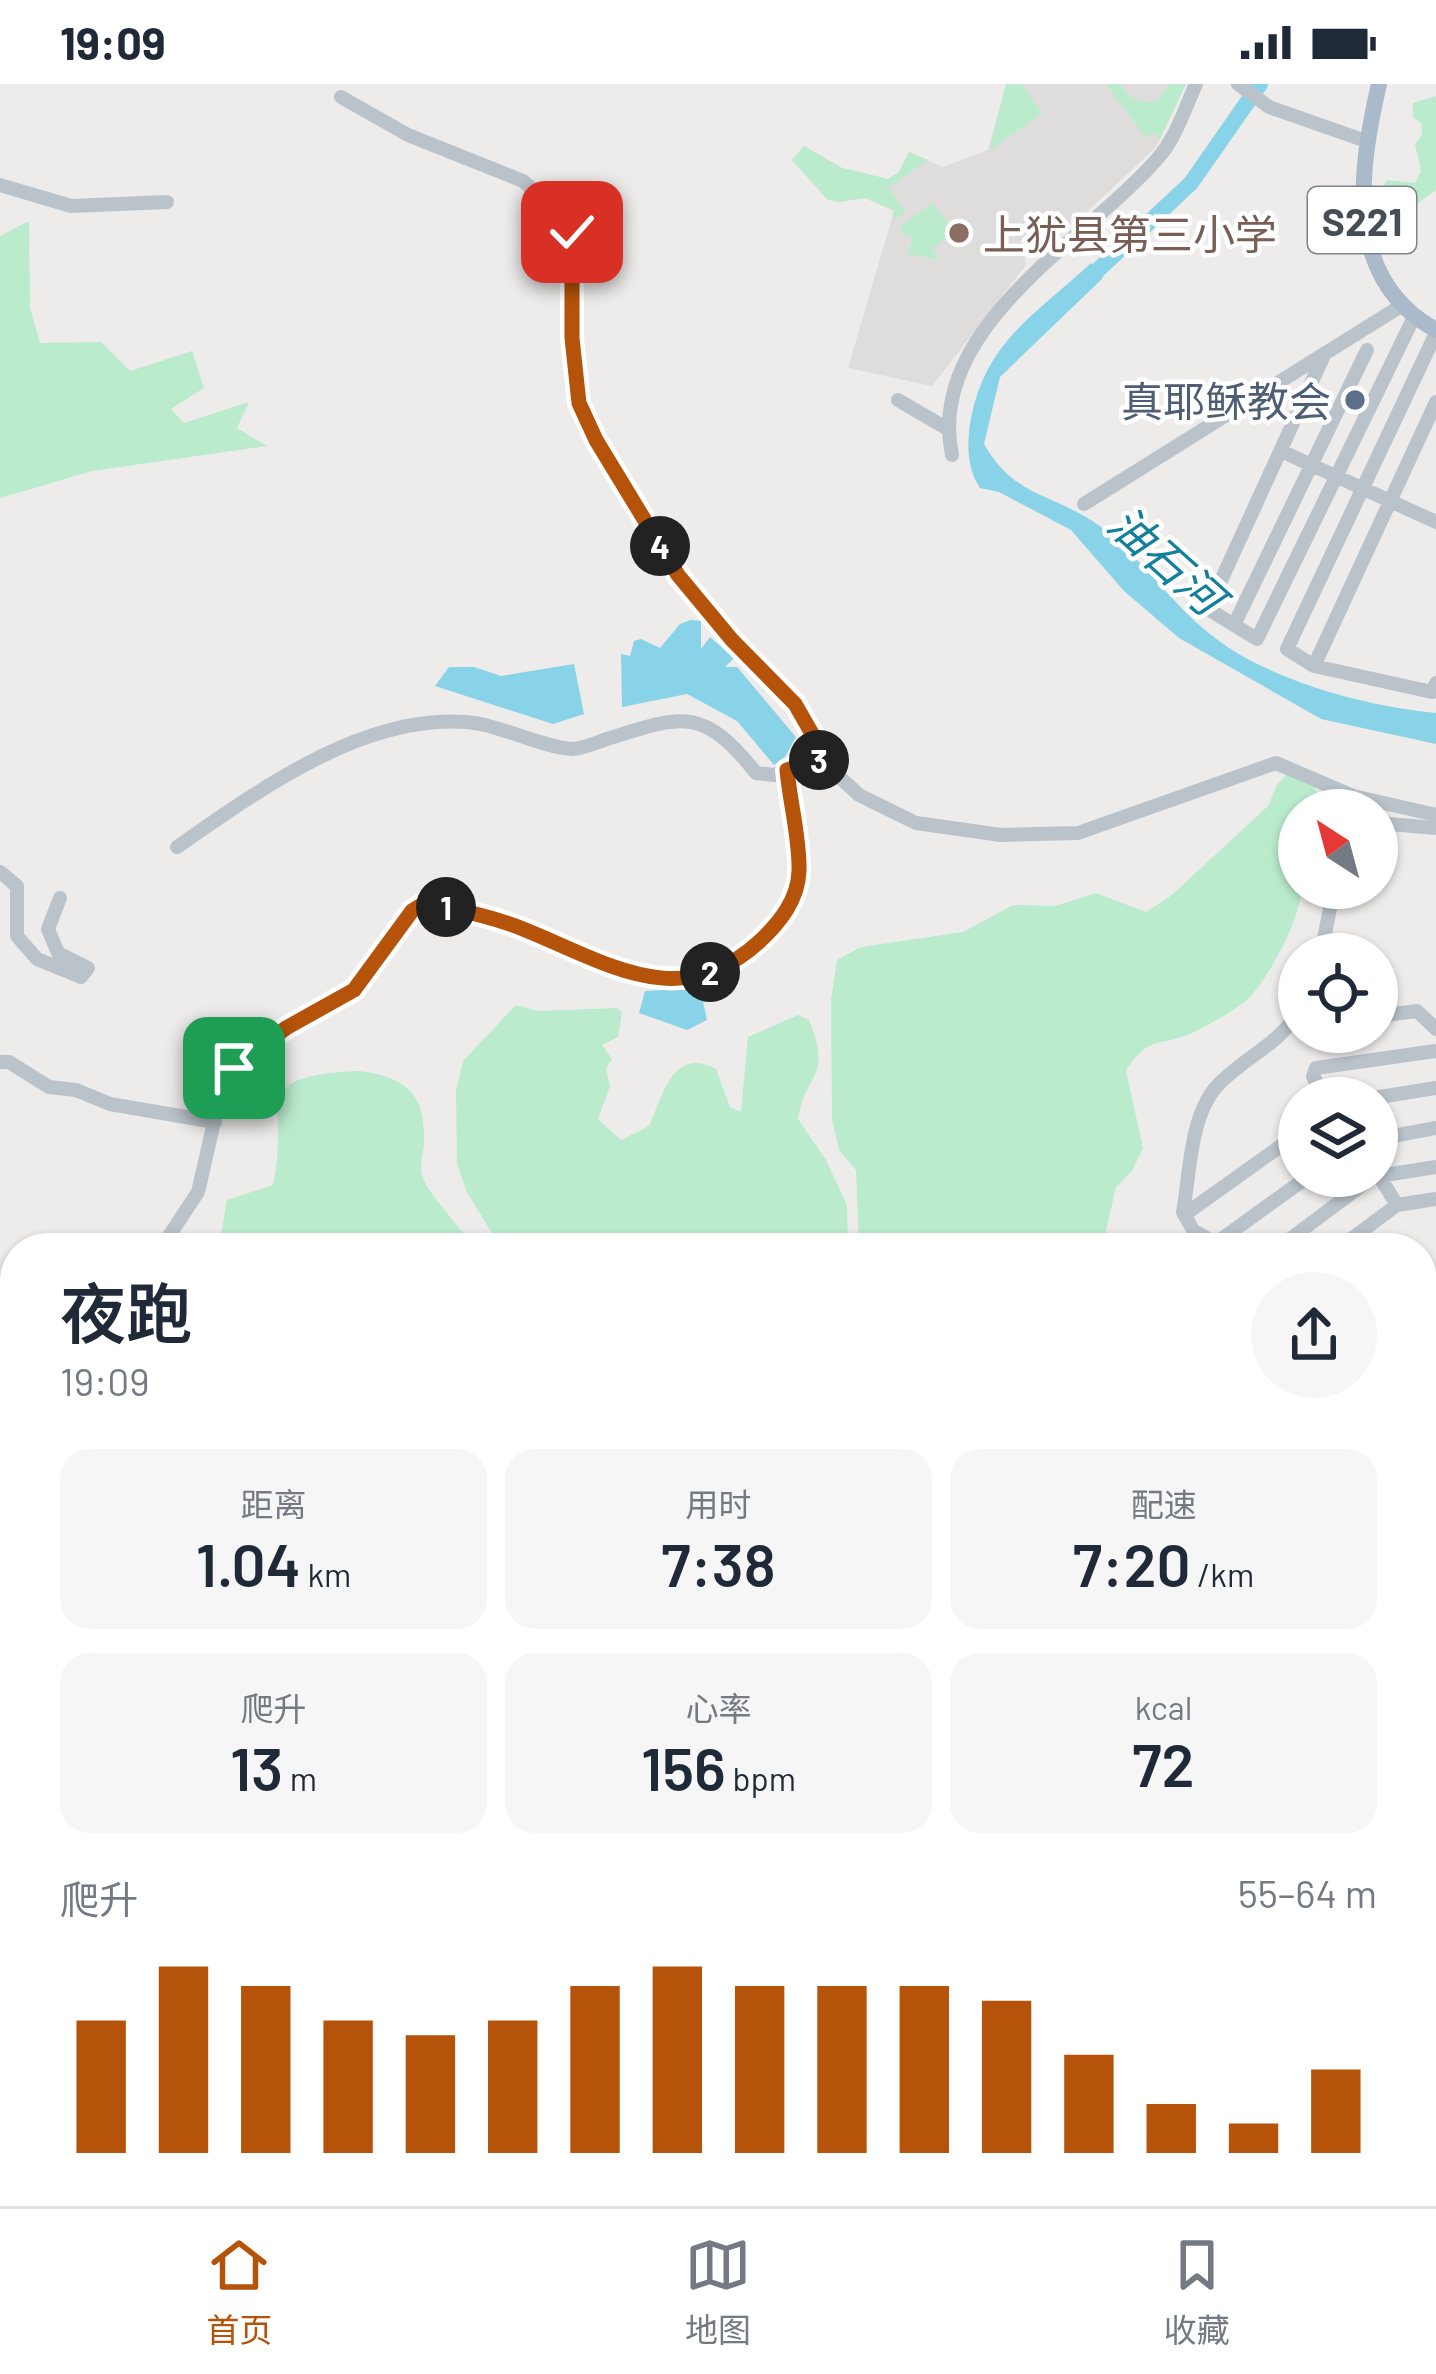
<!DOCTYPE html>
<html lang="zh">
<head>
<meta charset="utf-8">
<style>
  body { margin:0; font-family:Barlow,"Noto Sans SC",sans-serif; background:#f6f6f7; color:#1f2937; height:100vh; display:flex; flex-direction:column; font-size:45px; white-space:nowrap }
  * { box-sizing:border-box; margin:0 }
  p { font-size:39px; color:#747a83 }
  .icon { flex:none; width:66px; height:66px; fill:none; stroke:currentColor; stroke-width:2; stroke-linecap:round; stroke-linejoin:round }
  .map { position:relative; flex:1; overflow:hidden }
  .details { position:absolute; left:0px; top:1149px; width:1437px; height:975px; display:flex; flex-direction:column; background:#fff; border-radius:48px 48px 0 0; box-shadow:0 3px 9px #0004 }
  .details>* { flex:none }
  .needle { width:78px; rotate:324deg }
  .fabs { position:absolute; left:1278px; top:705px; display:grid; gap:24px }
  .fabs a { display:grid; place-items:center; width:120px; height:120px; border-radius:50%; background:#fff; box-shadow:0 3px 9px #0004; font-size:60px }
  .pin { position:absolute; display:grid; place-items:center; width:102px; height:102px; color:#fff; margin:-51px; border-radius:24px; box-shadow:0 6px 18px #0006 }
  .km { position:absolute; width:60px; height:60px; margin:-30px; border-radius:50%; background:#222; color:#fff; font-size:33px; line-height:60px; text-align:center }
  .round { display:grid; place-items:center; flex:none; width:126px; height:126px; border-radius:63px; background:#f6f6f7 }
  .summary { display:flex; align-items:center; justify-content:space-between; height:204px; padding:0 60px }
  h1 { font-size:66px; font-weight:600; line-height:90px }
  .stats { display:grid; grid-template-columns:repeat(3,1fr); gap:18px; height:204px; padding:12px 60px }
  .stats div { display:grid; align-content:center; border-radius:30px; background:#f6f6f7; text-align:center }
  .stats b { font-size:60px; font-weight:600 }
  .stats small { font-size:33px; font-weight:400 }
  .stats p { font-size:33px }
  .chart { height:336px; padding:24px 60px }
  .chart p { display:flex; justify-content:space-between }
  .chart svg { width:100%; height:216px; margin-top:12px; stroke:#b45309; stroke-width:6 }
  .status { display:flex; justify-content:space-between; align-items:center; height:84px; padding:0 60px; background:#fff; direction:ltr }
  .status svg { height:33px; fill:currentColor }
  .dock { display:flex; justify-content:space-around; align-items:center; height:168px; border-top:3px solid #e0e1e3; background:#fff; font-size:33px; color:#747a83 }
  .dock a { display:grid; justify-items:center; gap:6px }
  .dock .current { color:#b45309 }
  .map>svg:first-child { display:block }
  .education { fill:#dfdcdc }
  .green { fill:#baebcd }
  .water { fill:#88d3e7 }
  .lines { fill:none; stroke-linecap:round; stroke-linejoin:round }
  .river { stroke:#88d3e7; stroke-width:16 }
  .minor { stroke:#bac3ca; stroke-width:14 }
  .major { stroke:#abbaca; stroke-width:16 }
  .route-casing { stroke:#fff; stroke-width:24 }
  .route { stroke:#b45309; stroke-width:15 }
  .education-dot { fill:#8d6e63; stroke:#fff; stroke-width:4.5 }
  .service-dot { fill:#5c6f8a; stroke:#fff; stroke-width:4.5 }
  .labels { text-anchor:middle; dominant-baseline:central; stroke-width:9; stroke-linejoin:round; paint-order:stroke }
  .shield { fill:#fff; stroke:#7d8389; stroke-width:3 }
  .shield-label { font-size:39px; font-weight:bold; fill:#454e57 }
  .education-label { font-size:42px; fill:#785e54; stroke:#fff; text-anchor:start }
  .service-label { font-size:42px; fill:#4e5e75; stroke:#fff; text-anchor:end }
  .water-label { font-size:45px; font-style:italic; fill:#127f9d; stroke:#fff }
</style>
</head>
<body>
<div class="status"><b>19:09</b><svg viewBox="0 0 49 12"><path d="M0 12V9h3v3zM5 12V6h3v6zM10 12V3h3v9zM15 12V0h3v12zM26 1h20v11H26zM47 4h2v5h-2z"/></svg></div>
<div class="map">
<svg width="1436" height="2122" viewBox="0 0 1436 2122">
  <rect width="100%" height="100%" fill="#eeebeb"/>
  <path class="education" d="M1006 0H1186L1156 63 1073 141 1052 136 1021 156 1026 181 932 302 848 284 894 127 865 114 838 118 827 115 792 76 804 62 842 84 888 95 899 88 909 68 943 83 988 66Z"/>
  <path class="green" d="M1006 0H1022L1042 29 989 67Z
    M1106 0H1120C1131 15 1140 23 1159 15L1169 0H1186L1160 55 1154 48 1146 54Z
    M1436 12V106L1415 121H1392L1381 106 1387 96 1415 99 1421 87 1415 60 1422 51 1421 39 1413 33V19Z
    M804 62 842 84 888 95 899 88 909 68 928 76 888 104 905 127 898 135 892 132 894 126 865 114 838 118 827 115 792 76Z
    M933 119 954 148 932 164 940 176 908 170 913 153 901 149 903 140Z
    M29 137 30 224 40 259 101 258 130 287 192 267 204 304 171 325 184 339 249 318 237 344 267 362 92 387 0 414V152Z
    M1292 684 1312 688 1319 726H1299C1299 752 1301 785 1301 807 1301 834 1268 895 1249 914 1233 928 1212 939 1194 948 1160 964 1150 949 1126 987L1143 1064 1132 1087 1116 1103 1102 1164H859L856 1086 839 1066 832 1035 831 916 837 876 861 863 963 848 1013 821 1055 822 1096 809 1146 828 1172 811 1268 722 1277 701Z
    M516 921 538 927 618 924 622 929 618 953 602 961 612 975 606 985 610 1002 598 1035 621 1056 649 1042C662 1015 672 961 716 985L730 1023 741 1028 748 953 798 931 809 936C833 995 805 989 798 1035L826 1076 847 1121 848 1164H501L467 1108 457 1080 456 1006 463 977Z
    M359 987C405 993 426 1009 424 1059 423 1072 418 1084 424 1096 430 1112 462 1144 473 1164H219L227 1116 273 1101C291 1021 244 992 359 987Z
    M1436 1257V1460L1425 1495 1422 1261Z
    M15 1514V1881L0 1877V1520L7 1531 9 1519Z
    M1422 1538 1436 1546V1755L1422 1749Z
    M1422 1806 1436 1812V2122H642L610 2109H1422Z"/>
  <path class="water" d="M1091 179 1103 194 1000 293 984 360C1015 415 1055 409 1101 443 1139 471 1168 515 1205 546 1262 595 1363 622 1436 629V660L1321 635 1179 554 1124 507 1071 446 999 408 980 404C967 384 967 363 970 340 984 258 1033 233 1091 179Z
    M691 536 701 537V565L710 553 734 574 725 583H737L796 653 785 673 774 681 737 637 687 610 622 623 621 570 630 572 634 557 641 555 660 564 680 540Z
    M574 580 584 630 553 640 435 602 449 583H474L501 592Z
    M700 904 707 936 687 946 639 929 645 907Z"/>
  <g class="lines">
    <path class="river" d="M1083 200 1191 99 1260 0"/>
    <path class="minor" d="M1238 0 1269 23 1366 57
      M341 13 408 51 523 97 557 127 572 148V254L579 318 596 356 678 491 732 557 795 620 833 687 859 711 916 739 1001 751 1078 749 1276 679 1353 712 1436 731
      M0 101 71 122 167 118
      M1436 249 1287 565 1314 582 1432 608 1436 599
      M1325 269 1208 525 1257 555 1414 233
      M898 316 946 344
      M1281 367 1436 438
      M952 371C925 243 1087 156 1158 74 1176 54 1185 24 1196 0
      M1084 420 1401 222
      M1234 541 1367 266
      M1314 582 1436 318
      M1377 739 1436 744
      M177 763C258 707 362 630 466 638 502 641 537 662 572 665 583 665 597 658 607 655 682 631 703 622 756 689L774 691 825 674
      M0 788 17 802V852L37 875 81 893 88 884 58 869 48 845 60 814
      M1321 870 1334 804
      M1377 932 1417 927 1436 945
      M0 978H9L49 1003 76 1006 110 1020 215 1038
      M1327 1014 1313 993 1316 984 1436 967
      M1373 1014 1436 1004
      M1377 1055 1436 1044
      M1397 1121 1379 1092 1436 1083
      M1184 1131 1299 1049
      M1216 1159 1309 1092
      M161 1164 198 1108 223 999 234 984 286 944 354 906 412 827 425 819 521 844 649 896 696 893 743 873 785 834 799 790 787 686
      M1223 1164 1193 1146 1183 1128C1190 1089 1190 1032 1217 1002 1243 974 1279 961 1299 927
      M1278 1164 1377 1090
      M1339 1164 1397 1121 1436 1115
      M0 2091 15 2000
      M556 2109 613 2122
      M219 2122 234 2109"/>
    <path class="major" d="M1379 0C1359 87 1343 195 1436 246"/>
  </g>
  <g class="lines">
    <g class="route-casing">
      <path id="route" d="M234 984 286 944 354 906 412 827 425 819C458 826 491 832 523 845 606 878 680 931 760 857 780 838 798 816 799 787 800 755 790 719 787 686L826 674 795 620 732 556 678 491 596 356 579 319 572 254V148"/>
    </g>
    <use href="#route" class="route"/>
  </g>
  <circle class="education-dot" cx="959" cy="149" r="12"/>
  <circle class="service-dot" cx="1355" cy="316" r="12"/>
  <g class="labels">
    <rect class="shield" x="1308" y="103" width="108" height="66" rx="9"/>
    <g class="shield-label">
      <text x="1362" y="136">S221</text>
    </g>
    <g class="education-label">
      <text x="983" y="149">上犹县第三小学</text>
    </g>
    <g class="service-label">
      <text x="1331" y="316">真耶稣教会</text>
    </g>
    <g class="water-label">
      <text transform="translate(1167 475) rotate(42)">油石河</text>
    </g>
  </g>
</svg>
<div class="fabs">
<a><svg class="needle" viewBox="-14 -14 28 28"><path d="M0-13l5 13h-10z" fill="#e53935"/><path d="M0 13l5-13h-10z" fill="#747a83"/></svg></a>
<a><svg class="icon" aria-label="locate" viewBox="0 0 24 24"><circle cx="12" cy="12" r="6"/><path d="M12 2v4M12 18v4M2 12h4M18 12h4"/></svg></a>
<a><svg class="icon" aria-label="layers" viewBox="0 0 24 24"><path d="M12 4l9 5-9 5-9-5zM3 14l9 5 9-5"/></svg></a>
</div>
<div class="pin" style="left:234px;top:984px;background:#1e9e55"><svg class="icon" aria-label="arrive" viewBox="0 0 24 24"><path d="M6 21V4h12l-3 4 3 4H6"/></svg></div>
<div class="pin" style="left:572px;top:148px;background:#d93025"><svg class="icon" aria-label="check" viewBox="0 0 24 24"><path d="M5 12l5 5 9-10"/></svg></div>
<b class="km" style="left:446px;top:823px">1</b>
<b class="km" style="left:710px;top:888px">2</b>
<b class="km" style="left:819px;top:676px">3</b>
<b class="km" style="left:660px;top:462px">4</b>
<section class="details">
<div class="summary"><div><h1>夜跑</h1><p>19:09</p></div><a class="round"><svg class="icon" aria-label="share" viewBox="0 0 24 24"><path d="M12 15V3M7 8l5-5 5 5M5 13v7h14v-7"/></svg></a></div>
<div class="stats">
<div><p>距离</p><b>1.04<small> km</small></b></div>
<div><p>用时</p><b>7:38</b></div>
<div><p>配速</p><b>7:20<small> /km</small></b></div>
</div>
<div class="stats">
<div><p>爬升</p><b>13<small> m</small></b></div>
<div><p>心率</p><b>156<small> bpm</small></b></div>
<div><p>kcal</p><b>72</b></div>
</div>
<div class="chart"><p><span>爬升</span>55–64 m</p>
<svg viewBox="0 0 160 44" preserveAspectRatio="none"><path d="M5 44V17M15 44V6M25 44V10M35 44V17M45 44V20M55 44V17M65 44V10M75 44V6M85 44V10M95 44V10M105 44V10M115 44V13M125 44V24M135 44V34M145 44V38M155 44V27"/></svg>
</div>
</section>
</div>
<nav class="dock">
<a class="current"><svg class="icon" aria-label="home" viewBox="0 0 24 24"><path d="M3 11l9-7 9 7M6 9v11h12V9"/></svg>首页</a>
<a><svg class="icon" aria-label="map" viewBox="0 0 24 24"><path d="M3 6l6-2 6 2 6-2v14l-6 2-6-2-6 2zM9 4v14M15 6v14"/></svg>地图</a>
<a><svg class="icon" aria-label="saved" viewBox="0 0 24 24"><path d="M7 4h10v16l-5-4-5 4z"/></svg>收藏</a>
</nav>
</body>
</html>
